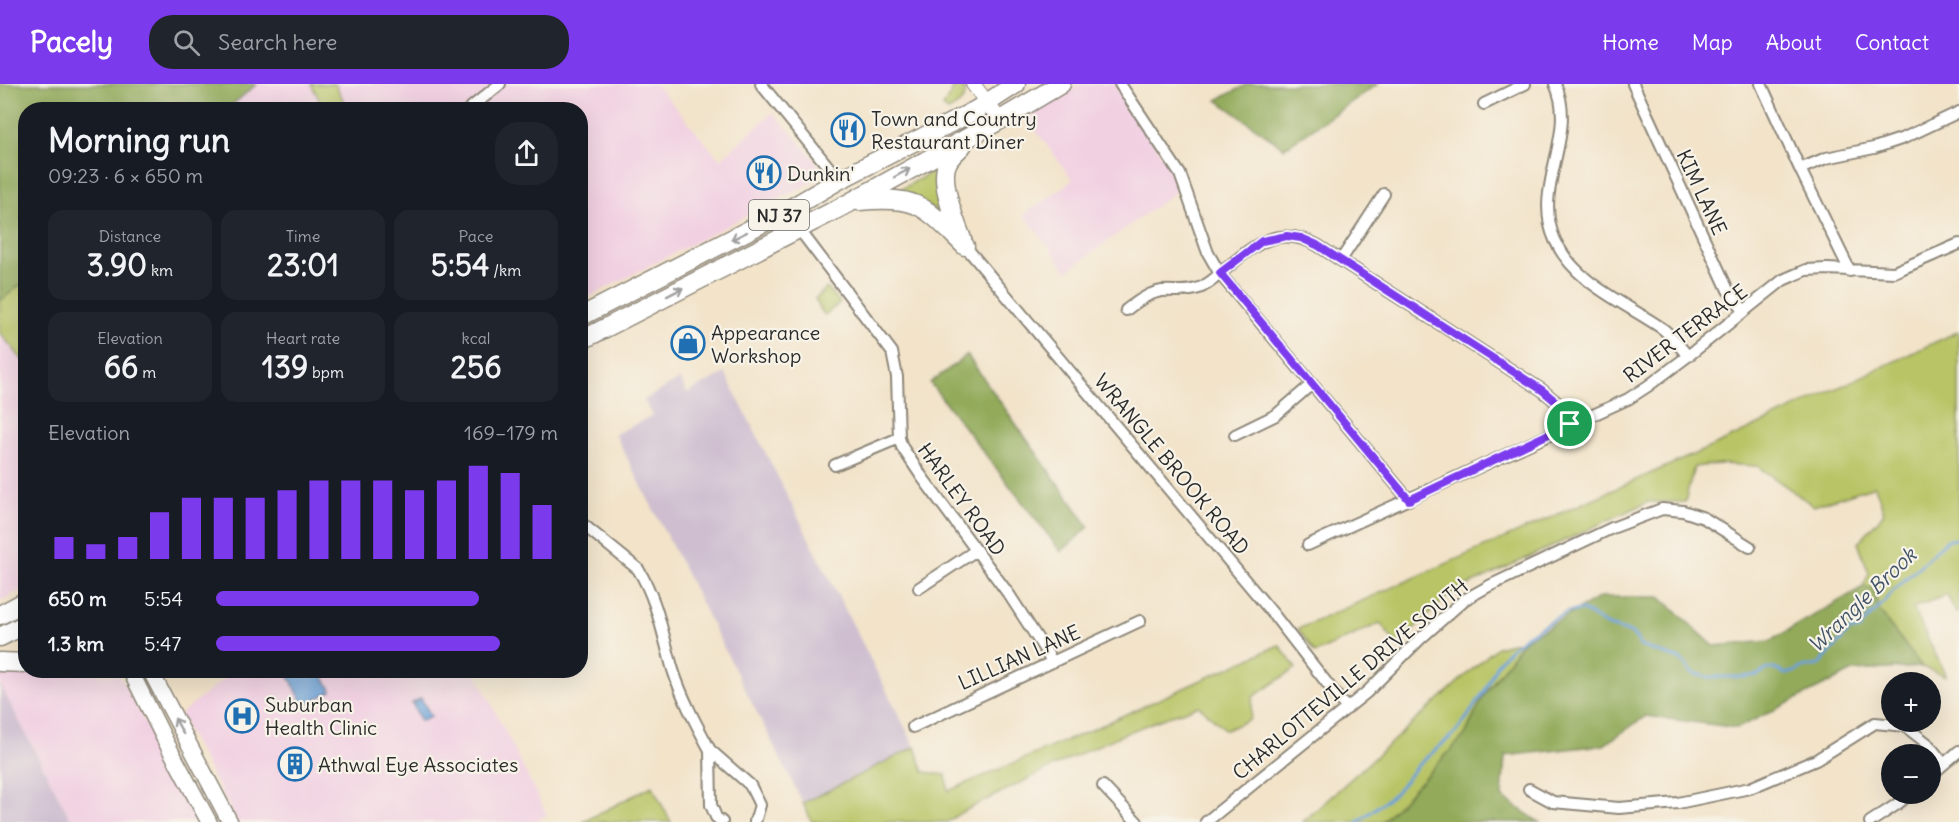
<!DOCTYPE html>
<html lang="en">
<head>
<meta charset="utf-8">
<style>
  body { margin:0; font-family:Delius,sans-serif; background:#20242c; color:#f1f3f6; height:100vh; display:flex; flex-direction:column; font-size:22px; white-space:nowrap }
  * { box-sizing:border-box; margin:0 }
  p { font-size:20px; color:#9ea1a6 }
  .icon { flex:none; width:33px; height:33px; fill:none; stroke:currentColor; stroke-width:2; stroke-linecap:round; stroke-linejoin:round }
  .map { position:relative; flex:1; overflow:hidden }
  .drawer { position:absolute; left:18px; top:18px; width:570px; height:576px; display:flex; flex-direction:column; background:#171b24; border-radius:24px; box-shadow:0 6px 24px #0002 }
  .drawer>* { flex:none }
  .fabs { position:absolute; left:1881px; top:588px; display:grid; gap:12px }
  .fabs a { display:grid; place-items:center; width:60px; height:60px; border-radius:50%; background:#171b24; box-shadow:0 6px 24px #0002; font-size:30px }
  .pin { position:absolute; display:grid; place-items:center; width:51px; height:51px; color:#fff; margin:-26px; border:3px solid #fff; border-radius:50%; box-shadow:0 2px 6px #0007 }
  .round { display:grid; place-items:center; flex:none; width:63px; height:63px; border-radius:24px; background:#20242c }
  .summary { display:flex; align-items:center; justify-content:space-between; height:102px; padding:0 30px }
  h1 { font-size:33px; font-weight:700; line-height:45px }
  .figures { display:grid; grid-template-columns:repeat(3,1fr); gap:9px; height:102px; padding:6px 30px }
  .figures div { display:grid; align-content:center; border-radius:15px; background:#20242c; text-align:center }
  .figures b { font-size:30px; font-weight:700 }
  .figures small { font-size:16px; font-weight:400 }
  .figures p { font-size:16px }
  .chart { height:168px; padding:12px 30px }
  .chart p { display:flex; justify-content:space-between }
  .chart svg { width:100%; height:108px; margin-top:6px; stroke:#7c3aed; stroke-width:6 }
  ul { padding:0 30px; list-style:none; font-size:20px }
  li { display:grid; grid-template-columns:96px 72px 1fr; align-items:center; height:45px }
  li i { height:15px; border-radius:8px; background:#7c3aed }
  header { display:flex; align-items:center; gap:36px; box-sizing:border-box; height:84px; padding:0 30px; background:#7c3aed; color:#fff }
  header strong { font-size:28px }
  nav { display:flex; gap:33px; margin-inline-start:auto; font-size:21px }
  .search { width:420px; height:54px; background:#20242c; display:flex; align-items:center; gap:15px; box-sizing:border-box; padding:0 21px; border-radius:24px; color:#9ea1a6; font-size:22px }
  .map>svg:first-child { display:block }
  .built { fill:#f1d0e2 }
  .industrial { fill:#cebed0 }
  .green { fill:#b8c465; stroke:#727848; stroke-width:1.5 }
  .forest { fill:#92aa5a; stroke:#5e6a42; stroke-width:1.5 }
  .water { fill:#6ba0d8; stroke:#4b6682; stroke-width:1.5 }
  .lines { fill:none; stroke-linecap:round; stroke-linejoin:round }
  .stream { stroke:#6ba0d8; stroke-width:3 }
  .minor-casing { stroke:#8e877a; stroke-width:14 }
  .tertiary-casing { stroke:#8e877a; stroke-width:16 }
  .secondary-casing { stroke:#8e877a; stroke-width:18 }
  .trunk-casing { stroke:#8e877a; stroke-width:21 }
  .minor { stroke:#fff; stroke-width:10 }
  .tertiary { stroke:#fff; stroke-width:14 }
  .secondary { stroke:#fff; stroke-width:15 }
  .trunk { stroke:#fff; stroke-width:18 }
  .oneway { stroke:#a0a0a0 }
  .route-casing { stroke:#fff; stroke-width:12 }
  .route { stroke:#7c3aed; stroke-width:8 }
  .labels { text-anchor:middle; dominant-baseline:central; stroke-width:4.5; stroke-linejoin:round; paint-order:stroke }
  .shield { fill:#f7f3e8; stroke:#686764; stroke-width:1.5 }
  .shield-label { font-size:18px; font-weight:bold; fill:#2b2b2b }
  .poi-label { font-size:20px; fill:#2b2b2b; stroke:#f7f3e8; text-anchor:start }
  .street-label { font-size:20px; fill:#2b2b2b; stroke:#f7f3e8 }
  .water-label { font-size:21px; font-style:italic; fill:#415468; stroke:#f7f3e8 }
</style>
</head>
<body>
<header>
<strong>Pacely</strong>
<div class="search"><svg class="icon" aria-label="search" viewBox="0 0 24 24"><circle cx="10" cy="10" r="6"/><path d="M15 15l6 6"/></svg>Search here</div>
<nav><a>Home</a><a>Map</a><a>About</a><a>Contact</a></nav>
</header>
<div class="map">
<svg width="1959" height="738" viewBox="0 0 1959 738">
  <rect width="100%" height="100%" fill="#f7f3e8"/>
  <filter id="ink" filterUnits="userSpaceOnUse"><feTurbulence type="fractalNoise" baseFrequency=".0167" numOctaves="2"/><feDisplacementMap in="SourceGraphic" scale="12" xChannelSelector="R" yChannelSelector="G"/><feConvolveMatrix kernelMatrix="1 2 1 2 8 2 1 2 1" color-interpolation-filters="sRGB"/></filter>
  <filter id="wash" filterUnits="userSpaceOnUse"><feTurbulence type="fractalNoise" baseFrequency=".008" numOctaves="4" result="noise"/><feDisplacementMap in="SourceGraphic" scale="24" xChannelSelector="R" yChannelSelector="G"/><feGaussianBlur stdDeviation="1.35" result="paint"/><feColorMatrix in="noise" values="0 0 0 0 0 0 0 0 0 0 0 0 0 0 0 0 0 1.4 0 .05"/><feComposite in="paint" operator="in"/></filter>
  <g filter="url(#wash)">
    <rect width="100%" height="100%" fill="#f2e3c9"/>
    <path class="built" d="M257 0H656L720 76 773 28 819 81V93L814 97 581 217 580 26H227Z
      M1081 0H1115L1175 91 1178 106 1067 187 1024 131 1073 96 1027 35Z
      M0 249 26 279V445L22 449 21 461 25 467V504L0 517Z
      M0 581 26 586 65 587 120 592 198 738H72L0 600Z
      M230 587H475L547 731 533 738H237L179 631 231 590Z"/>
    <path class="industrial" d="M725 289 915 663 803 719 615 350 652 332 644 316 680 295 687 309Z
      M0 600 72 738H0Z"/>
    <path class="green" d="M311 0H335L346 21 337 25H324Z
      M950 0H961C971 13 960 21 948 27L943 23 953 5Z
      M935 86 937 88 945 131 898 107Z
      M25 197V279L0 249V217Z
      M827 204 840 219 825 231 822 228 815 215Z
      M1959 247V528L1956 529 1947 511 1913 524 1946 592 1922 583 1879 527 1873 504 1863 503 1869 489 1858 459 1884 429 1875 402 1814 422 1757 382 1719 380 1694 383 1685 418H1648L1451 509 1397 561 1380 539 1315 569 1298 545 1722 358Z
      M1524 556 1483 613 1465 651 1382 738H1303L1497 563Z
      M1279 561 1296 584 1253 613 1250 635 1226 646 1199 622C1117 648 1039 690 962 728L947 738H812L803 719 915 663 924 688 946 691 948 707 1082 650Z
      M652 702 671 738H583Z"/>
    <path class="forest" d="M0 0H257L227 25 26 26 25 197 0 217Z
      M1248 0H1378L1284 64 1217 16Z
      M967 271 1089 443 1061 468 930 299Z
      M1863 503 1873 504 1879 527 1922 583 1853 587 1738 644 1646 632 1604 661 1505 672 1502 713 1539 738H1382L1465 651 1483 613 1524 556 1600 513H1660L1714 562 1770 557Z"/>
    <path class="water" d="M286 587H320L332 607 304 621Z
      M421 614 431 632 421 637 412 619Z"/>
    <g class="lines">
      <path class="stream" d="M1358 738 1395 709 1418 681 1455 649 1466 635 1485 606 1497 580 1507 568 1526 552 1554 535 1568 528 1583 526C1591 531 1600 539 1609 542 1622 547 1636 546 1640 562L1680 575 1692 589 1706 593H1742L1757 591 1768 585H1774L1786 590 1797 587 1800 584 1819 581 1850 546H1859C1867 532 1880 527 1888 512L1947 456 1959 455"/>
    </g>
  </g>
  <g filter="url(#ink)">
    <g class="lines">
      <g class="minor-casing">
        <path id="minor" d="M761 0 839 96
          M1120 0 1180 90 1208 169 1220 190 1409 416
          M1555 0C1579 50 1531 104 1555 156 1575 200 1626 219 1663 245 1672 252 1680 263 1688 272
          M1633 0 1728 206 1744 227
          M1761 0 1800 85 1850 187
          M1484 20 1525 0
          M468 26 500 0
          M1800 85 1826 74 1874 64 1904 54 1959 28
          M799 145 892 268 897 293 899 354 902 363 922 393 1010 512 1052 577
          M965 162 1274 531 1347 625
          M1341 176 1384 110
          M1126 226C1137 218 1148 209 1162 207 1175 206 1187 209 1199 204 1208 201 1215 194 1222 188 1252 163 1276 139 1317 161L1542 306 1560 321 1570 340
          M1235 351 1276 331 1312 300
          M835 381 899 354
          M580 438 638 485C657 515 663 552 673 586 682 614 696 640 710 666
          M1308 461 1628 315 1648 302 1688 272 1783 196 1806 186 1827 185 1894 188 1959 160
          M919 504 975 467
          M913 643 1140 537
          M1930 692 1959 667
          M1103 702 1137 738
          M1529 705 1553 718 1619 724 1678 719 1750 704 1816 676 1875 639 1905 642 1928 660 1944 680
          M722 738 716 733 711 721 710 666 750 701 760 721 755 738
          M1206 738 1367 608 1420 555 1464 516 1489 502 1612 444 1662 425 1683 427 1704 434 1750 463
          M1870 738 1896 721 1910 710"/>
      </g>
      <g class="tertiary-casing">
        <path id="tertiary" d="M973 0 1000 36"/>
      </g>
      <g class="secondary-casing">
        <path id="secondary" d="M130 586 166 658 209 738
          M150 586 230 738"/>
      </g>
      <g class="trunk-casing">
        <path id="trunk" d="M859 117C919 111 924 122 965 162
          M962 155C955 137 937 94 949 76 952 71 958 66 962 62
          M580 233 786 127 839 96 976 26 1016 0
          M580 257 851 118 1000 36 1061 0
          M0 531 26 517
          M0 553 26 540
          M0 578 26 579"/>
      </g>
      <use href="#minor" class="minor"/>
      <use href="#tertiary" class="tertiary"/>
      <use href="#secondary" class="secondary"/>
      <use href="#trunk" class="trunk"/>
    </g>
    <defs><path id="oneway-shaft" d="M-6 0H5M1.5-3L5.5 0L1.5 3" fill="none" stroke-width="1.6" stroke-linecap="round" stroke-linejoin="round" transform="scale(1.5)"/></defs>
    <g class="oneway">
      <use href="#oneway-shaft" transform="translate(902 89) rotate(-28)"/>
      <use href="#oneway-shaft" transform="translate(739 152) rotate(153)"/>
      <use href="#oneway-shaft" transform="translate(675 208) rotate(-27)"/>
      <use href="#oneway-shaft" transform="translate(179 642) rotate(-118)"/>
    </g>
  </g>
  <g class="lines" filter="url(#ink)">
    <g class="route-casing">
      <path id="route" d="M1287 152 1301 154 1317 161 1542 306 1560 321 1570 340 1409 416 1220 189 1262 157Z"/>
    </g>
    <use href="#route" class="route"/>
  </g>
  <defs>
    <g id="restaurant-ring" transform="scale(1.725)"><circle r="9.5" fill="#f7f3e8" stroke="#1f6fb2" stroke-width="1.5"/><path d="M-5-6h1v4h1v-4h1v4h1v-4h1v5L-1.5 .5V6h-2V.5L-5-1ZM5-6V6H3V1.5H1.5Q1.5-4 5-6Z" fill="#1f6fb2"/></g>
    <g id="shop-ring" transform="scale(1.725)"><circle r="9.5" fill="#f7f3e8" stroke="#1f6fb2" stroke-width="1.5"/><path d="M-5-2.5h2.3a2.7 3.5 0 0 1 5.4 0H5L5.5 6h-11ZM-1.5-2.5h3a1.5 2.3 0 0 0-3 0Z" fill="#1f6fb2"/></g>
    <g id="hospital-ring" transform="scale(1.725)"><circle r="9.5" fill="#f7f3e8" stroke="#1f6fb2" stroke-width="1.5"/><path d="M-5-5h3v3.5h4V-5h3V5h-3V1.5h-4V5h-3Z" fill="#1f6fb2"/></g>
    <g id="building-ring" transform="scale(1.725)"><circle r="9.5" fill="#f7f3e8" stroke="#1f6fb2" stroke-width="1.5"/><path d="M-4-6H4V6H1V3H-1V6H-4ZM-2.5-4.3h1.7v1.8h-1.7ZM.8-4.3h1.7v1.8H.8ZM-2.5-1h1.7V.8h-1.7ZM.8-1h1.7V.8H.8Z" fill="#1f6fb2"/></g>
  </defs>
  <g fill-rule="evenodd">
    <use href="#restaurant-ring" x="848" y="46"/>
    <use href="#restaurant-ring" x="764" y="89"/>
    <use href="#shop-ring" x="688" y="259"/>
    <use href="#hospital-ring" x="242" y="632"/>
    <use href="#building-ring" x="295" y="680"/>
  </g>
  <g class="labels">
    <rect class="shield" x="749" y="116" width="60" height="30" rx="4.5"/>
    <g class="shield-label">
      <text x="779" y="131">NJ 37</text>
    </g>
    <g class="poi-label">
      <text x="871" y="34">Town and Country<tspan x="871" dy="23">Restaurant Diner</tspan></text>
      <text x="787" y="89">Dunkin'</text>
      <text x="711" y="248">Appearance<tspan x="711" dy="23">Workshop</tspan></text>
      <text x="265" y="620">Suburban<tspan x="265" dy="23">Health Clinic</tspan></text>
      <text x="318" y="680">Athwal Eye Associates</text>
    </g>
    <g class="street-label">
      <text transform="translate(1702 108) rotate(65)">KIM LANE</text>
      <text transform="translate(1685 249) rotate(-37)">RIVER TERRACE</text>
      <text transform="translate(1172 380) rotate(50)">WRANGLE BROOK ROAD</text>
      <text transform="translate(962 415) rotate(54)">HARLEY ROAD</text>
      <text transform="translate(1019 573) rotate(-24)">LILLIAN LANE</text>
      <text transform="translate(1350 595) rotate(-40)">CHARLOTTEVILLE DRIVE SOUTH</text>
    </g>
    <g class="water-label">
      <text transform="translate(1862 516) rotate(-44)">Wrangle Brook</text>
    </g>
  </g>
</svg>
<div class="fabs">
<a>+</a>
<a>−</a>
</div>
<div class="pin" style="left:1570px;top:340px;background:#1e9e55"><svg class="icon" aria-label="arrive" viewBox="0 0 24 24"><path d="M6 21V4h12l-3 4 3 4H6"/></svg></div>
<section class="drawer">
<div class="summary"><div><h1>Morning run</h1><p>09:23 · 6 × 650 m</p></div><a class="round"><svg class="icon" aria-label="share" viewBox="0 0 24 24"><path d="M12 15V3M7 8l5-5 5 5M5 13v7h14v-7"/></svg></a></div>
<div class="figures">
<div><p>Distance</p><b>3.90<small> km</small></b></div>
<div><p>Time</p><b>23:01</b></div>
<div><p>Pace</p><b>5:54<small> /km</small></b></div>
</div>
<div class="figures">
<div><p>Elevation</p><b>66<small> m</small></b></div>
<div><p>Heart rate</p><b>139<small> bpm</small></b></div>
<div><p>kcal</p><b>256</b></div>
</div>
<div class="chart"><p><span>Elevation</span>169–179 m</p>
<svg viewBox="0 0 160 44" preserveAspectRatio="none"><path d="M5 44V35M15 44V38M25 44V35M35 44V25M45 44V19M55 44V19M65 44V19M75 44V16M85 44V12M95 44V12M105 44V12M115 44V16M125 44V12M135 44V6M145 44V9M155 44V22"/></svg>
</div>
<ul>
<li><b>650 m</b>5:54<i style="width:77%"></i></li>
<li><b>1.3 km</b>5:47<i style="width:83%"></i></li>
</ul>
</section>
</div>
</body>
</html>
